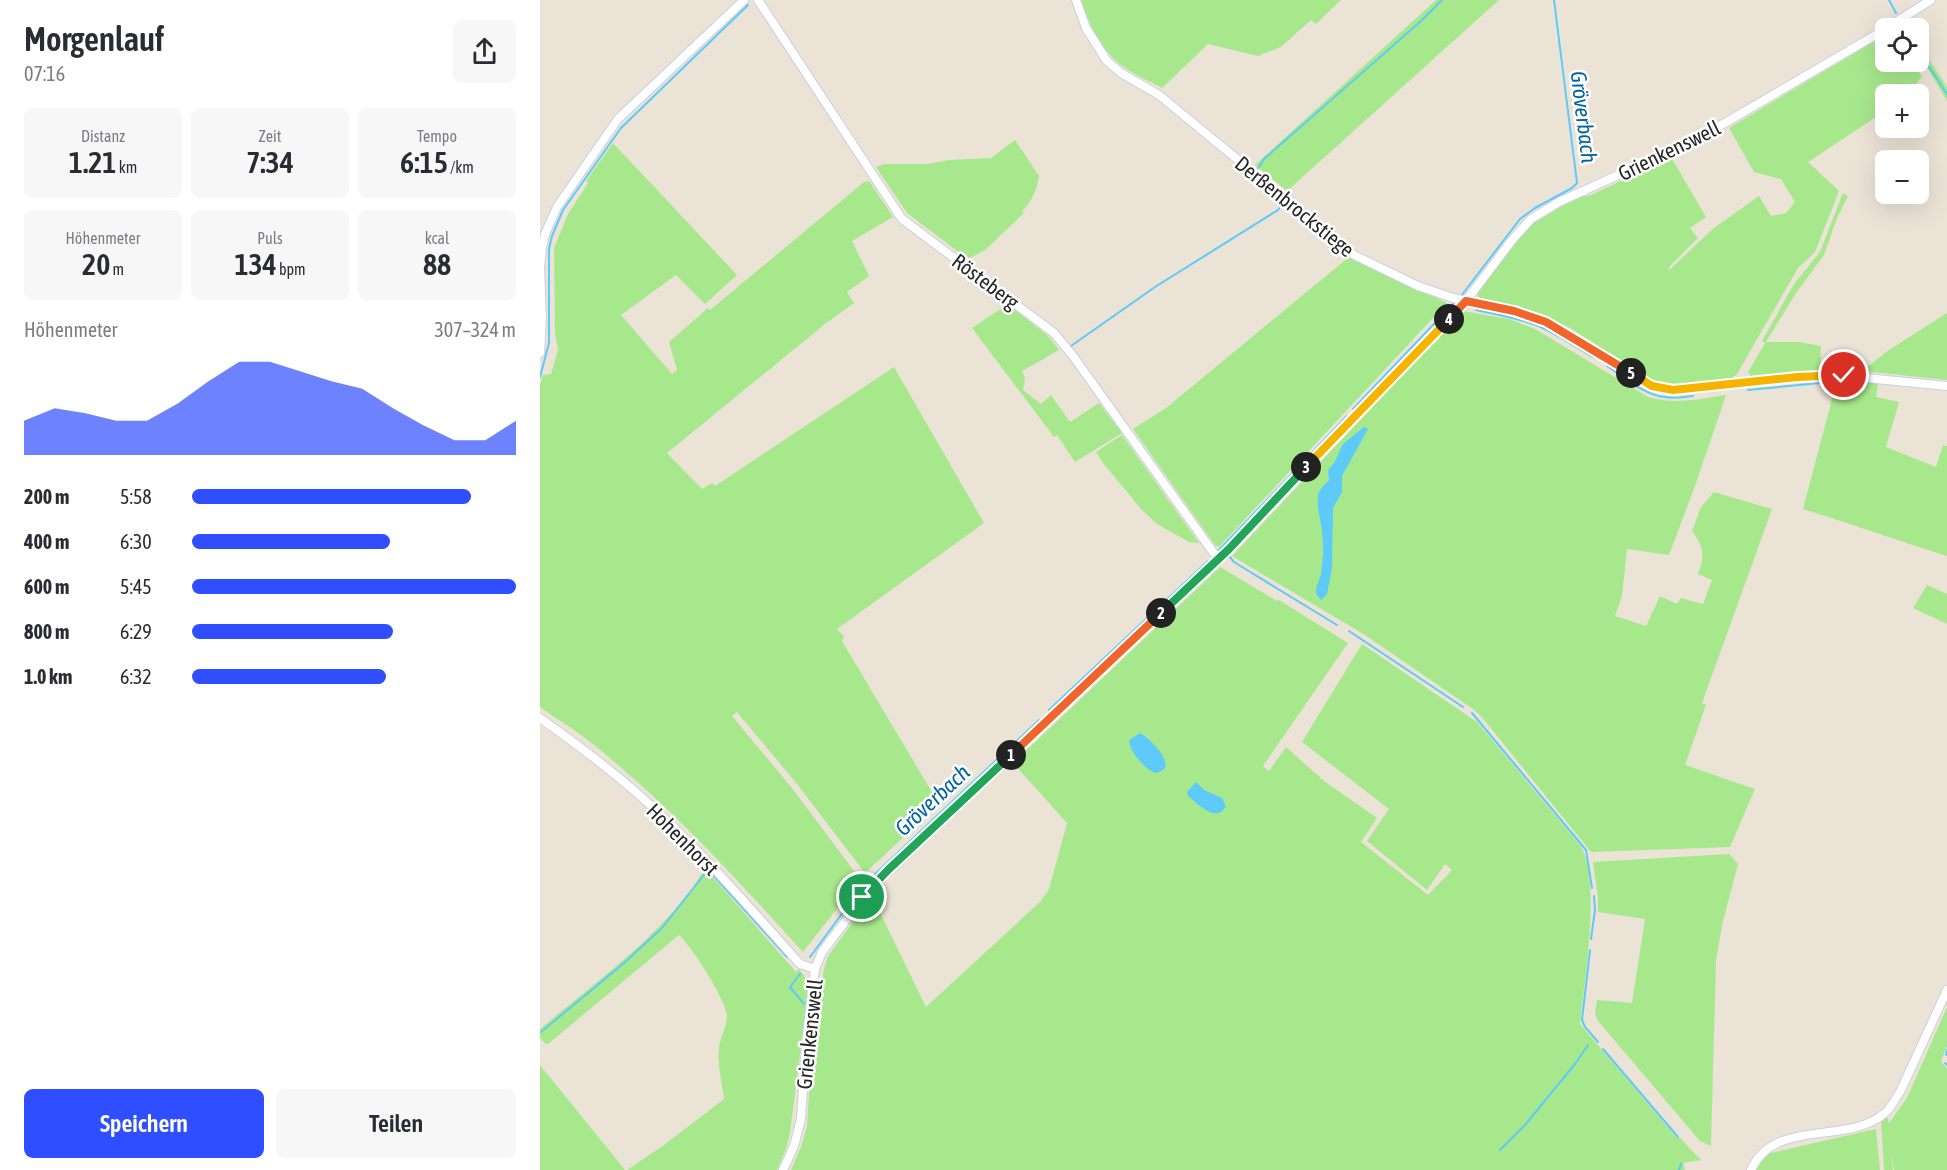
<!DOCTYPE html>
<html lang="de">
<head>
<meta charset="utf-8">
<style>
  body { margin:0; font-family:"Asap Condensed",sans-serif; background:#f7f7f7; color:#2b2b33; height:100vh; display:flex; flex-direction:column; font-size:22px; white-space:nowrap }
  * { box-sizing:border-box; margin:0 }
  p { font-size:20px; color:#7c7c81 }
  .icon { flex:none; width:33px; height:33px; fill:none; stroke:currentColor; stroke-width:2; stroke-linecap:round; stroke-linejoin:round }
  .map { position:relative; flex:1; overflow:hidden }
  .side { display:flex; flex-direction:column; background:#fff; width:540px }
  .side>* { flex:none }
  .buttons { position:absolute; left:1335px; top:18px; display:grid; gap:12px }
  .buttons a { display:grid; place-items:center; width:54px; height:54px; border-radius:9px; background:#fff; box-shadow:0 6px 24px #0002; font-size:30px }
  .pin { position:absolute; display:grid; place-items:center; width:51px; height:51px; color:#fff; margin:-26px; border:3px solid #fff; border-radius:50%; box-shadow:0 2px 6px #0007 }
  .km { position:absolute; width:30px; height:30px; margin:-15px; border-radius:50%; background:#222; color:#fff; font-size:16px; line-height:30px; text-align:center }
  .round { display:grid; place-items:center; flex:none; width:63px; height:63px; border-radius:9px; background:#f7f7f7 }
  .summary { display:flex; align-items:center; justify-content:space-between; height:102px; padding:0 24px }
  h1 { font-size:33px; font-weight:600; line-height:45px }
  .metrics { display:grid; grid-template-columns:repeat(3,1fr); gap:9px; height:102px; padding:6px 24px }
  .metrics div { display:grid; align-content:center; border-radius:9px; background:#f7f7f7; text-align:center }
  .metrics b { font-size:30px; font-weight:600 }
  .metrics small { font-size:16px; font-weight:400 }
  .metrics p { font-size:16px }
  .chart { height:168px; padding:12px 24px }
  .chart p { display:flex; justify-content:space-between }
  .chart svg { width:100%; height:108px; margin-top:6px; fill:#2f4eff; opacity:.7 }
  .button { display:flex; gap:12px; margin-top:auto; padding:12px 24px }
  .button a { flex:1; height:69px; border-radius:9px; background:#2f4eff; color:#fff; font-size:24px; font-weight:600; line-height:69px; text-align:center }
  .button a+a { background:#f7f7f7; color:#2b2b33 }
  ul { padding:0 24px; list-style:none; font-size:20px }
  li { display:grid; grid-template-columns:96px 72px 1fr; align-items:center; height:45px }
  li i { height:15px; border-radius:8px; background:#2f4eff }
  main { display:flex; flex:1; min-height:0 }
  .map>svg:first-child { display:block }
  .green { fill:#a8e88c }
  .water { fill:#5dcaf9 }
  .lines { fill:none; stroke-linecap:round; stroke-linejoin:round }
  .stream { stroke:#5dcaf9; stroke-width:2 }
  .minor-casing { stroke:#cbcfe2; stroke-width:10 }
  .minor { stroke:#fff; stroke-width:8 }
  .split-1-casing { stroke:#fff; stroke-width:12 }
  .split-2-casing { stroke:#fff; stroke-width:12 }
  .split-3-casing { stroke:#fff; stroke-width:12 }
  .split-4-casing { stroke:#fff; stroke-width:12 }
  .split-5-casing { stroke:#fff; stroke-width:12 }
  .split-6-casing { stroke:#fff; stroke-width:12 }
  .split-1 { stroke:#22a559; stroke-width:8 }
  .split-2 { stroke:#f0652b; stroke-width:8 }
  .split-3 { stroke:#22a559; stroke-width:8 }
  .split-4 { stroke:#f5b400; stroke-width:8 }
  .split-5 { stroke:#f0652b; stroke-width:8 }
  .split-6 { stroke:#f5b400; stroke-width:8 }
  .labels { text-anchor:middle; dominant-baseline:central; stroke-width:5; stroke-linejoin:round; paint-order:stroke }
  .street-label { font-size:21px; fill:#262626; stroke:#fff }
  .water-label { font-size:22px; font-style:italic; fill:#0164a0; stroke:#fff }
</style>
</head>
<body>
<main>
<section class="side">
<div class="summary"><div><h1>Morgenlauf</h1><p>07:16</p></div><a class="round"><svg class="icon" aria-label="share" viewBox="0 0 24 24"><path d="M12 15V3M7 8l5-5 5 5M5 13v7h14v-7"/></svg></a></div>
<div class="metrics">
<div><p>Distanz</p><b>1.21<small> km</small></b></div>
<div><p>Zeit</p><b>7:34</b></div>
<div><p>Tempo</p><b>6:15<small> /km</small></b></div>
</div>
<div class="metrics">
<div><p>Höhenmeter</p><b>20<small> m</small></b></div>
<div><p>Puls</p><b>134<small> bpm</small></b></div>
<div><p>kcal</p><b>88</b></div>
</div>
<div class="chart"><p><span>Höhenmeter</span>307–324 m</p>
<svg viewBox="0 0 160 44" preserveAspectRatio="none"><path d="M0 44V30L10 25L20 27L30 30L40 30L50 23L60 14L70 6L80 6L90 10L100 14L110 17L120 25L130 32L140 38L150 38L160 30V44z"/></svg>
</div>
<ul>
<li><b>200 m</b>5:58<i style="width:86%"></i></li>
<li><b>400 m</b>6:30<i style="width:61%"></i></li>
<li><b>600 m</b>5:45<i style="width:100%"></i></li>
<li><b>800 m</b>6:29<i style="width:62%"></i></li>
<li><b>1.0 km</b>6:32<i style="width:60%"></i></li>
</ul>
<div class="button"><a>Speichern</a><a>Teilen</a></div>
</section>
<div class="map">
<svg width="1407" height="1170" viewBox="0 0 1407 1170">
  <rect width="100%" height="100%" fill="#ebe3d6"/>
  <path class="green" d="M541 0H801L776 24 771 20 741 47 718 56 668 44 622 88C610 81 596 76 584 67 562 52 549 25 541 0Z
    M896 0H959L747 191 715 165Z
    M1345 35 1346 62H1374L1382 77 1367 94H1346L1345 111 1268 162 1299 191 1275 252 1258 268 1197 374 1192 378C1164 382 1134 390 1107 377L1030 328 1002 314 938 297V292C969 249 994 205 1051 195L1131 157 1166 217 1150 228 1158 238 1130 266 1128 271 1174 228 1219 196 1231 216 1246 213 1255 202 1241 179 1214 172 1189 128Z
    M1378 42 1407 87V101L1379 54Z
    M475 140 499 176C497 189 492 202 482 211L484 213 445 250 428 259 367 213 336 167 345 164H387L409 160 451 158Z
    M73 143 197 275 165 304 136 275 81 315 132 374 137 370 129 342 168 308 170 310 324 182 329 181 353 217 312 241 329 276 307 292 314 303 285 324 127 453 162 489 172 483 175 486 354 367 444 523 297 629 304 636 302 641 399 804 325 873 257 784 197 712 192 716 252 788 320 879 263 952C194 876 126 801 45 738 31 727 15 718 0 707V386L3 375 11 374 18 350 15 334 14 248 28 214 48 183 46 181Z
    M1303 193 1308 196 1297 218 1284 255 1256 293 1226 342H1259L1281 346 1280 370 1210 376 1208 372 1225 343 1222 341 1254 284 1280 252Z
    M809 257 907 303 679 547 675 545 593 429 626 408Z
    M468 304 508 336 519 350 482 371 485 378 483 390 501 404 511 395 530 422 559 403 582 433 535 462 517 435 514 437 432 328Z
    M923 311 969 319 995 329 1108 397C1134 405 1159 399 1186 395L1155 486 1129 555 1087 549 1082 596 1075 616 1106 626 1120 596 1137 604 1141 598 1163 604 1172 580 1158 574C1165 555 1164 548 1152 531L1161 507 1174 492 1232 509 1162 703 1166 705 1145 765 1215 789 1190 847 1051 852 941 716 933 709 825 635 692 556Z
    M1407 313V380L1322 371 1349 350Z
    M1305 381 1338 384 1336 397 1359 402 1346 447 1396 467 1403 445 1407 446V556C1359 541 1312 524 1263 509L1296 384H1300Z
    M582 435 659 543 649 542 617 524 601 509 563 463 556 452Z
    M680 567 737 601 739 600 808 643 723 766 729 771 746 747 784 781 837 818 821 842 888 895 912 870 905 864 887 890 827 841 849 809 762 742 822 644 937 722 1040 845C1062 877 1044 984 1040 1024L1137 1138H1140L1161 1160 1143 1163 1145 1170H251L261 1147 267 1127 272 1044 284 969 288 956 332 896 386 1007 501 901 509 889 527 823 473 763Z
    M1387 585 1407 594V624L1373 608Z
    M1189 854 1198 864 1183 921 1176 960 1171 1146 1160 1141 1058 1021 1055 1013 1057 1000 1092 1003 1105 919 1058 912V898L1053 862Z
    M165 868 256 972 259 969 267 980 268 991 250 1133 246 1149 237 1170H87L124 1145 184 1099C182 1082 177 1064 179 1047 181 1036 187 1026 187 1015 186 1000 150 944 139 935L8 1044H6L0 1038V1029C54 983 130 930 165 868Z
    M1407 1007V1046L1401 1061 1407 1069V1170H1354L1351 1148 1353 1170H1344L1341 1120 1347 1116 1349 1123 1367 1098Z
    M0 1065 85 1170H0Z
    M1336 1129 1340 1170H1216L1222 1155Z"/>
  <path class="water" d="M824 427 828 429 802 476V492L793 508 792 568 787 594 781 600C771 591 779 584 781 574 783 560 784 547 782 532 781 520 776 507 778 495 780 488 785 485 789 480L788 470 794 463 803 444Z
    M600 733C607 736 630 758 625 768 623 771 619 772 616 773 606 771 589 751 589 740Z
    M656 782 664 790 682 798 686 806C676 824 658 804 648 796L647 792Z"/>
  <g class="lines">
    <path class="stream" d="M1349 0 1356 13
      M1364 26 1365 28
      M1378 50 1407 94
      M718 168 724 159 881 21 902 0
      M921 296 980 219 995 208 1032 188 1037 183 1014 0
      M936 310C956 314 977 318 996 325 1016 333 1034 346 1053 357
      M531 346 615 287 738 210 740 207V203L715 182 713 177
      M1067 366C1084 377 1104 395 1125 397 1134 399 1143 397 1153 396
      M0 377 9 343V249L12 236 23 210 81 128 208 5
      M1313 381 1335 383
      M1208 390 1301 381
      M813 409 913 304
      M679 550 807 416
      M689 556 694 562 707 570 797 625
      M809 631 923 707
      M509 710 668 561
      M932 713 1046 850 1052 888
      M174 876 247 957
      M332 877 499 720
      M1051 939 1055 910 1054 896
      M1050 950 1042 1020 1045 1027 1058 1042
      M270 957 321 888
      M260 974 250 987 264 1004
      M1 1032 84 963 122 928 167 871 169 872
      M1063 1049 1138 1137
      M1406 1055 1407 1050
      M1405 1063 1407 1065
      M960 1150 985 1125 1035 1064 1048 1045
      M1139 1170 1141 1164"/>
    <g class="minor-casing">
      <path id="minor" d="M218 0 362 219 514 333 533 356 678 559
        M536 0 546 28 567 61 581 73 619 95 814 255 878 286 913 298 974 311 1006 322 1107 383 1121 389 1133 390 1257 377 1296 375 1407 386
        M1346 28 1391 0
        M0 353 2 318 0 267 2 248 5 234 17 207 78 119 204 0
        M0 718C34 742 67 767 98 794 157 846 208 906 260 964L275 969
        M243 1170 254 1146 261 1119 266 1044 275 969 282 952 329 890 689 549 926 301 972 240 991 219 1019 202 1159 138 1346 29
        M1211 1170C1235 1117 1307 1146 1345 1113 1352 1107 1356 1098 1361 1090L1407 990"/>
    </g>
    <use href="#minor" class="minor"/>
  </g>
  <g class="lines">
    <g class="split-1-casing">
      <path id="split-1" d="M322 897 349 869 471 755"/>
    </g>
    <g class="split-2-casing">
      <path id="split-2" d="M471 755 621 613"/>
    </g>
    <g class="split-3-casing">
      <path id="split-3" d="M621 613 689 549 766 467"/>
    </g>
    <g class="split-4-casing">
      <path id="split-4" d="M766 467 909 319"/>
    </g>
    <g class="split-5-casing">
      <path id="split-5" d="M909 319 926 301 974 311 1006 322 1091 373"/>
    </g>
    <g class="split-6-casing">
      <path id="split-6" d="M1091 373 1112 386 1133 390 1257 377 1304 375"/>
    </g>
    <use href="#split-1" class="split-1"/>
    <use href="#split-2" class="split-2"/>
    <use href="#split-3" class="split-3"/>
    <use href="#split-4" class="split-4"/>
    <use href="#split-5" class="split-5"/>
    <use href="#split-6" class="split-6"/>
  </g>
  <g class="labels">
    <g class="street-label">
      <text transform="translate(1129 150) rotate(-26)">Grienkenswell</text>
      <text transform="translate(755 206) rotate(39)">Derßenbrockstiege</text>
      <text transform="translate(446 281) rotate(37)">Rösteberg</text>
      <text transform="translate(143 839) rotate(45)">Hohenhorst</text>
      <text transform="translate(269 1034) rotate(-84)">Grienkenswell</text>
    </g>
    <g class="water-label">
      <text transform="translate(1044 117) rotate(83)">Gröverbach</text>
      <text transform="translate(392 800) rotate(-43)">Gröverbach</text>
    </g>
  </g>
</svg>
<div class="buttons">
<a><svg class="icon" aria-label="locate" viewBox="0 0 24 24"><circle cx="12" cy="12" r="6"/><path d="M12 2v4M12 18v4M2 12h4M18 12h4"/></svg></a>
<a>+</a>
<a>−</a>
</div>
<div class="pin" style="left:322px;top:897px;background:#1e9e55"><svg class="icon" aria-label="arrive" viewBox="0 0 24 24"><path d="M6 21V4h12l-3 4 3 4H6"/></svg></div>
<div class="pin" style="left:1304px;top:375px;background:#d93025"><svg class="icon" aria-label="check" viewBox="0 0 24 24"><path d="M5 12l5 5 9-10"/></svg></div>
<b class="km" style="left:471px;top:755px">1</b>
<b class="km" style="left:621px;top:613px">2</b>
<b class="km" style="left:766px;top:467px">3</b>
<b class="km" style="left:909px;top:319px">4</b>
<b class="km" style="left:1091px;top:373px">5</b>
</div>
</main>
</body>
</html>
